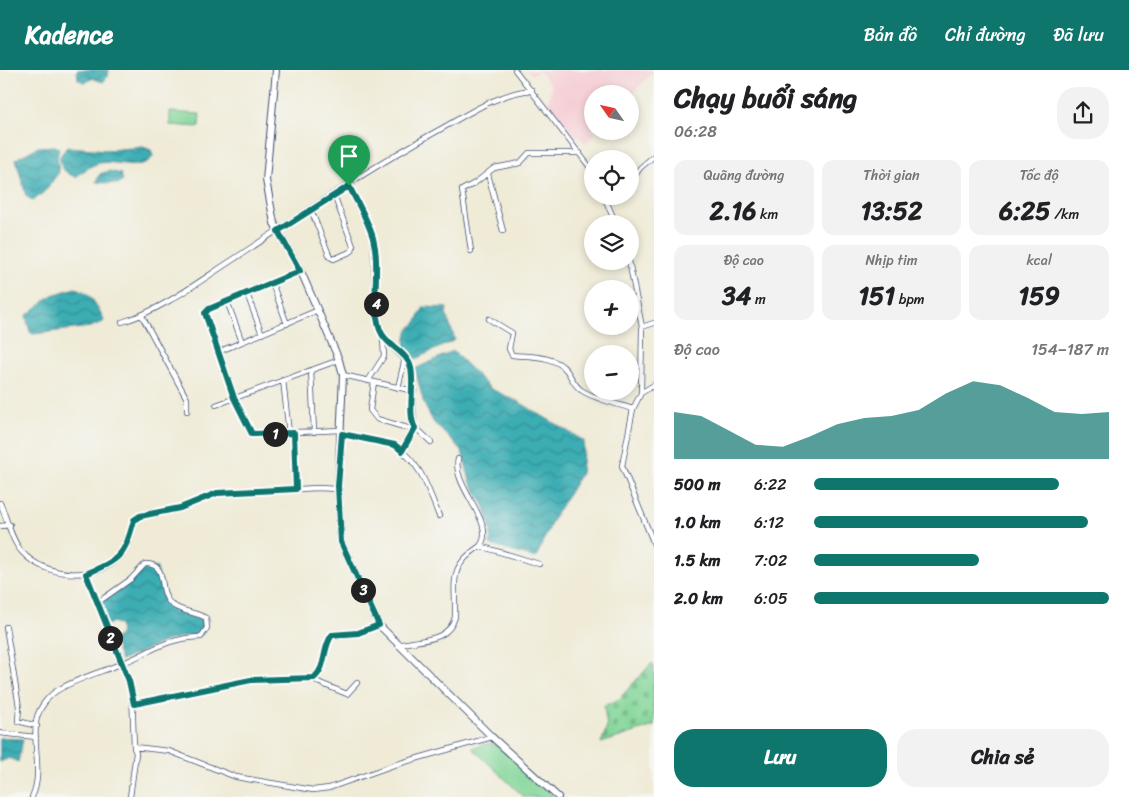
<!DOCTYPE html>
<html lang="vi">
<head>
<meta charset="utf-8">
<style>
  body { margin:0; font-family:Sriracha,sans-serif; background:#f2f2f2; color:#202124; height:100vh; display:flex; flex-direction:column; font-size:19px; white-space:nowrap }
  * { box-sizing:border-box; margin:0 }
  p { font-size:16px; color:#757577 }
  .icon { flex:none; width:28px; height:28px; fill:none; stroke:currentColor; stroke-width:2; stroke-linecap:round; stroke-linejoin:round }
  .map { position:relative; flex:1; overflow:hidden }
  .drawer { display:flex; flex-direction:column; background:#fff; width:475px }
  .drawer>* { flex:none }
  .needle { width:32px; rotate:304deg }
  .fabs { position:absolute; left:584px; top:15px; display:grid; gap:10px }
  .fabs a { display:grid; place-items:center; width:55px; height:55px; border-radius:50%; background:#fff; box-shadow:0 2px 8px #0003; font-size:25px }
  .pin { position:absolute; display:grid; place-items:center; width:42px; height:42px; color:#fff; margin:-51px -21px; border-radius:50% 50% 50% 0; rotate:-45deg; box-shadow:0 0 5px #0007 }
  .pin .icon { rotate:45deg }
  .km { position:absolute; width:25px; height:25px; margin:-12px; border-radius:50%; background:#222; color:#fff; font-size:14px; line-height:25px; text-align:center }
  .round { display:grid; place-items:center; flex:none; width:52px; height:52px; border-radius:20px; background:#f2f2f2 }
  .summary { display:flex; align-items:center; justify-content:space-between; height:85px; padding:0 20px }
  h1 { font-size:28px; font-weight:700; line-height:38px }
  .stats { display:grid; grid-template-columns:repeat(3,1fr); gap:8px; height:85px; padding:5px 20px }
  .stats div { display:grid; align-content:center; border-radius:12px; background:#f2f2f2; text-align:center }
  .stats b { font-size:25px; font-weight:700 }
  .stats small { font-size:14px; font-weight:400 }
  .stats p { font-size:14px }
  .chart { height:140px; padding:10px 20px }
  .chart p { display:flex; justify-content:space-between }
  .chart svg { width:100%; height:90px; margin-top:5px; fill:#0f766e; opacity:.7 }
  .primary-button { display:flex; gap:10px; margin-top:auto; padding:10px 20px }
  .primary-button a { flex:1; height:58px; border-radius:20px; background:#0f766e; color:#fff; font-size:20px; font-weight:700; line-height:58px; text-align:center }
  .primary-button a+a { background:#f2f2f2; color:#202124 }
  ul { padding:0 20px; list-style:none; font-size:16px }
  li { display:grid; grid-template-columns:80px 60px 1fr; align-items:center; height:38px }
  li i { height:12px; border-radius:6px; background:#0f766e }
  header { display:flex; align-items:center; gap:30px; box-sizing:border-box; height:70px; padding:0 25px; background:#0f766e; color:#fff }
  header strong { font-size:24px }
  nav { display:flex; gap:28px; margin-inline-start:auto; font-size:18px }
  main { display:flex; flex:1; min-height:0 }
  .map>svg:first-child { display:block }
  .built { fill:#f6cfd5 }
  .green { fill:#81d597; stroke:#4e827a }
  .cemetery { fill:url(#cemetery-stones); stroke:#4e827a }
  .water { fill:url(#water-waves); stroke:#2b6e88 }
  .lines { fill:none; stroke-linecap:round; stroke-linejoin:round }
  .street-casing { stroke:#3b4b70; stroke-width:6 }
  .secondary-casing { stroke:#3b4b70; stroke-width:8 }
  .street { stroke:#fff; stroke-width:4.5 }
  .secondary { stroke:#fff; stroke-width:6 }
  .route-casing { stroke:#fff; stroke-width:10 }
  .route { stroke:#0f766e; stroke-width:6 }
</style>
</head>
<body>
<header>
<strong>Kadence</strong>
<nav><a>Bản đồ</a><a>Chỉ đường</a><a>Đã lưu</a></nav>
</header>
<main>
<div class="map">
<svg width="654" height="727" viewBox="0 0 654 727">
  <defs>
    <pattern id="cemetery-stones" width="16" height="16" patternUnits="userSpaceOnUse" patternTransform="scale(1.25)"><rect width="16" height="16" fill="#81d597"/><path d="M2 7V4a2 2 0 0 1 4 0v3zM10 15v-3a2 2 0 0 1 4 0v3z" fill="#6fb785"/></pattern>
    <pattern id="water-waves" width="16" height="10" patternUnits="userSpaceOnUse" patternTransform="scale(1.25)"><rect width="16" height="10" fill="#3badb3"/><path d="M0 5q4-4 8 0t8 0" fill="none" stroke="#318d95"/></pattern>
  </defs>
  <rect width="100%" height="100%" fill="#f6f6f2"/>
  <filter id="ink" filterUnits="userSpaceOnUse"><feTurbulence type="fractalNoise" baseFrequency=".02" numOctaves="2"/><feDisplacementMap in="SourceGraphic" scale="10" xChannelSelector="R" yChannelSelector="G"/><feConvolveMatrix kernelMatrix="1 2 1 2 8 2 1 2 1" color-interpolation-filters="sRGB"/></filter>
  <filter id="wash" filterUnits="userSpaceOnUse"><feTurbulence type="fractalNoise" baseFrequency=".0096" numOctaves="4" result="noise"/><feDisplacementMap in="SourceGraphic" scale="20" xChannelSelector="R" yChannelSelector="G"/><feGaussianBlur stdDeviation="1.12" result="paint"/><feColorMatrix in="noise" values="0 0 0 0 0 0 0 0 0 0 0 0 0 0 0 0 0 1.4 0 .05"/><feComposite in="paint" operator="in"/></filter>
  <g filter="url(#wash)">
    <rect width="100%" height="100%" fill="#efebd7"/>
    <path class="built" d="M527 0H654V1L630 26V24H592V61H597L586 73 570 60 548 32 552 16 539 1 532 5Z"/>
    <path class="green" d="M170 42 200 44 199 57 170 55Z
      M489 673 500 677 554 727H524L472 678Z"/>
    <path class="cemetery" d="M652 593 654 596V656L601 673 607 657 604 636 619 629Z"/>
    <path class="water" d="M77 0H109L108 7 103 12 92 8 85 13 78 9Z
      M55 76 59 78 57 87 59 102 45 121 33 131 26 126 16 89 38 77Z
      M67 77 108 80 143 77 151 80 153 86C145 102 115 90 100 93 91 95 83 101 76 107 65 103 59 98 60 86Z
      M109 101 121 104 123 111 118 114 96 112 100 104Z
      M75 218C90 220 97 237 104 249L103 252 90 257 33 264 30 262 26 246 52 225Z
      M424 237 447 238 446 244 455 270 413 290 404 282 407 262 417 251Z
      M453 281 491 319 519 332 584 371 581 403 553 449 536 488 490 475 491 462 485 437 470 411 462 381 434 353 424 334 415 299Z
      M144 496 157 498C164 538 164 537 202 550L203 564 189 565 166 571 121 591 113 569 119 566 121 561 119 555 113 552 107 555 99 533 129 514Z
      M0 668 23 669 18 692 9 688 0 692Z"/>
  </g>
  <g filter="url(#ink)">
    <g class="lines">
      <g class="street-casing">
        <path id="street" d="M515 0 592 100
          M488 104 503 161
          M630 113 640 98 654 86
          M349 116 373 167 376 243 380 259 386 271 411 295 414 356 431 372
          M604 126 616 154
          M605 130 612 126
          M311 140 330 187 334 189 352 181 353 176 334 125
          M471 181 462 120 475 113 494 98 520 93 529 83H580
          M629 191 642 257 641 323 633 339 622 396 654 474
          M300 201 209 239 205 243 235 328 339 290
          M272 213 287 254
          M247 224 262 264
          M227 231 242 272
          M142 246 187 329V341
          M489 249 512 263 509 279 512 285C530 287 555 285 567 301 572 308 574 315 581 320 595 329 617 334 633 339
          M122 252C162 240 198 212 234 189 301 145 368 99 439 60 468 44 498 23 532 20
          M642 257 654 253
          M218 282 316 241
          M311 300 314 362
          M343 305 414 321
          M283 310 289 363
          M368 311 384 286 383 268
          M374 312 370 340 377 349 414 360
          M398 318 405 288
          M641 323 654 315
          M216 335 235 328 250 362 254 364 341 360
          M294 363 296 419
          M342 364 395 375C423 397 426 414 439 446
          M402 381 415 359
          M458 389C451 416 498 454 480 476
          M0 433C7 448 11 470 22 482 45 508 101 513 122 483 129 473 131 461 134 450L140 446 180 439 217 423 318 418 338 419
          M0 456 10 455
          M86 504 132 620 134 678 136 683 130 727
          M6 557 19 637 18 651 37 656
          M398 575C419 569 448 573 455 547 456 511 447 498 480 476L539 494
          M313 608 320 613 347 624 357 613
          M134 634 251 610 313 608C327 598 322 577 332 565L358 563 379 555
          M0 663 36 667
          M134 677 169 681 236 707 313 720 329 718 394 695 492 667
          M32 727C44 702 31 673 37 647 40 637 49 625 58 620 76 609 98 603 118 595 150 583 164 568 201 567L207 558 206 548C194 541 175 542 167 529 159 516 167 493 145 494L131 509 97 533"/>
      </g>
      <g class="secondary-casing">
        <path id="secondary" d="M276 0 266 110 274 153 303 206 339 290 343 305 338 416 341 472 379 555 492 667 558 727"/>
      </g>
      <use href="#street" class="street"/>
      <use href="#secondary" class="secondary"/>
    </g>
  </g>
  <g class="lines" filter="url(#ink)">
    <g class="route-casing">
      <path id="route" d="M349 116C357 132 368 150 373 168 381 198 370 230 380 260 386 276 408 282 411 298 415 315 407 344 415 358L402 381 395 375 342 364 338 416 341 472 379 555 358 563 332 565C322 578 327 597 314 608L251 610 134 634 129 611 86 504C120 489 124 487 134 450L140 446 180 438 217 423 296 419 294 363 252 364 234 328 205 243 209 239 300 201 278 161Z"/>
    </g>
    <use href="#route" class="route"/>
  </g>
</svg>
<div class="fabs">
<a><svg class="needle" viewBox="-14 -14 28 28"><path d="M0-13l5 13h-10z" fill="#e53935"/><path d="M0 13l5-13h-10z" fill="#757577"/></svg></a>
<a><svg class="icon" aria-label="locate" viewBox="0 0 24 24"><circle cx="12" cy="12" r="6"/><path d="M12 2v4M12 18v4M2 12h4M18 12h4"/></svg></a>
<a><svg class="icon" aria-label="layers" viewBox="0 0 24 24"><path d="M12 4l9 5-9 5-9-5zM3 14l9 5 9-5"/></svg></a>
<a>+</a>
<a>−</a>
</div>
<div class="pin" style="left:349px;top:116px;background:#1e9e55"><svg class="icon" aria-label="arrive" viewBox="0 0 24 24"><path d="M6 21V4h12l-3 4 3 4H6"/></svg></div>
<b class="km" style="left:275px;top:364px">1</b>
<b class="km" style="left:110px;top:568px">2</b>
<b class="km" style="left:363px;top:520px">3</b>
<b class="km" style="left:376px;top:234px">4</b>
</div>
<section class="drawer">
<div class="summary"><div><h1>Chạy buổi sáng</h1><p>06:28</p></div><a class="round"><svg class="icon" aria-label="share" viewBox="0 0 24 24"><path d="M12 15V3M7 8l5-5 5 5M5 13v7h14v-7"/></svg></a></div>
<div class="stats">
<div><p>Quãng đường</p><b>2.16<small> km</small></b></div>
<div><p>Thời gian</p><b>13:52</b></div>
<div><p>Tốc độ</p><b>6:25<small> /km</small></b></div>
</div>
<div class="stats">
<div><p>Độ cao</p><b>34<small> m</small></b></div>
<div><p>Nhịp tim</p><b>151<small> bpm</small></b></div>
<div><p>kcal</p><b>159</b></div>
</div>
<div class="chart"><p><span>Độ cao</span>154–187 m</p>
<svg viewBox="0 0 160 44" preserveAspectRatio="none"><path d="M0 44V21L10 23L20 30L30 37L40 38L50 33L60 27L70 24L80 23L90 20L100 12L110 6L120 8L130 14L140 21L150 22L160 21V44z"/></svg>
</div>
<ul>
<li><b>500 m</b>6:22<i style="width:83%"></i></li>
<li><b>1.0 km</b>6:12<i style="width:93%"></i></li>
<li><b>1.5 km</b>7:02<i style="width:56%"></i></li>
<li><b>2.0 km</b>6:05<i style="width:100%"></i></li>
</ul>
<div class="primary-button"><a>Lưu</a><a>Chia sẻ</a></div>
</section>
</main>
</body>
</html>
